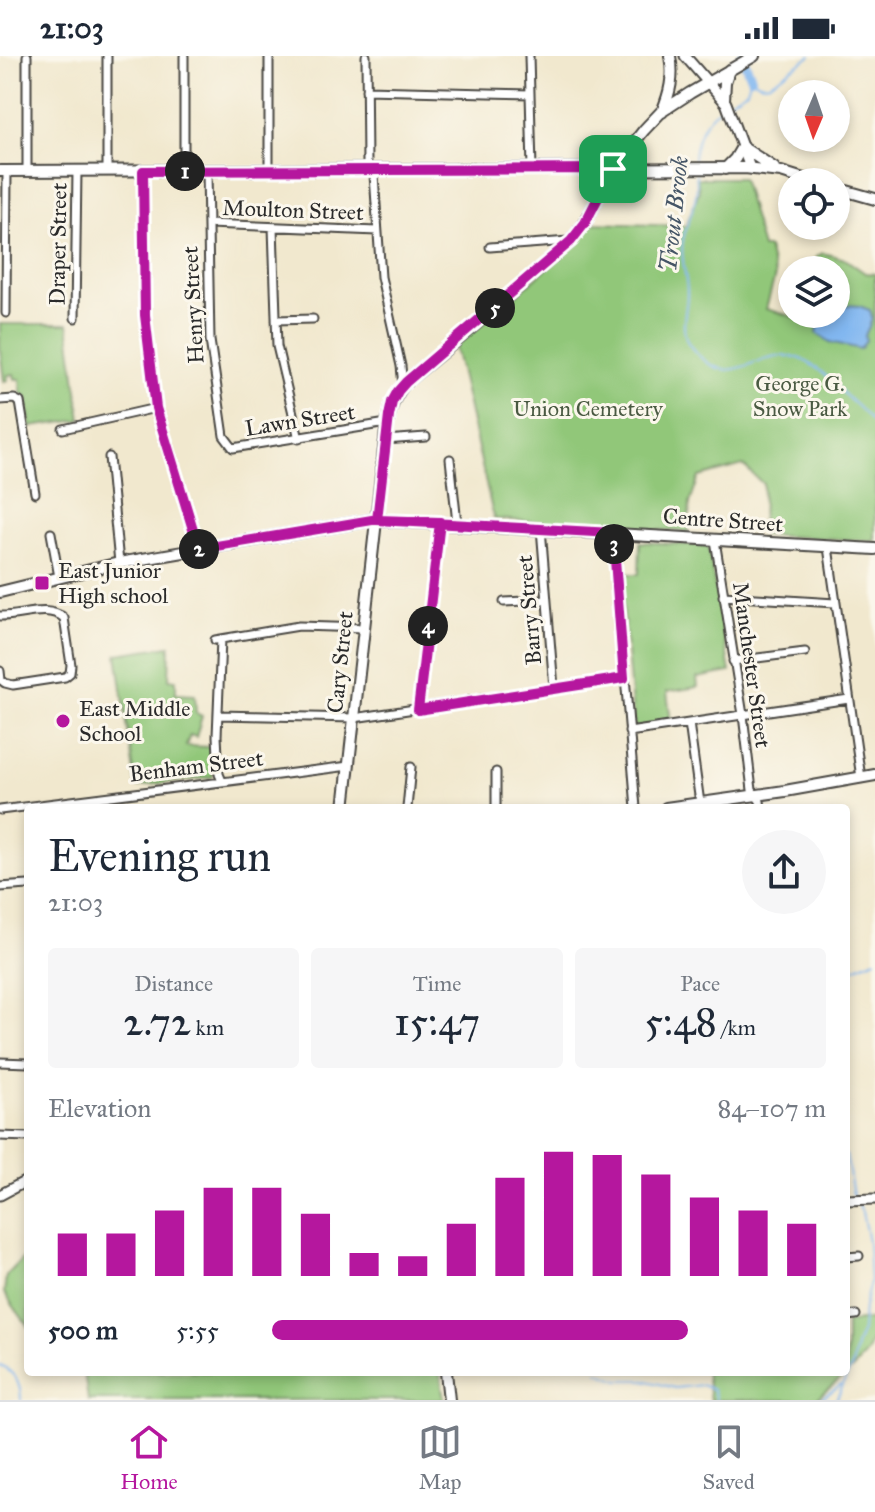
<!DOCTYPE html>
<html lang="en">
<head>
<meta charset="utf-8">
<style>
  body { margin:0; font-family:"IM FELL Great Primer",serif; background:#f6f6f7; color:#1f2937; height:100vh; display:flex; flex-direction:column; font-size:30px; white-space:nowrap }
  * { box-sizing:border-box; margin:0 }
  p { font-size:26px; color:#747a83 }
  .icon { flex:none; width:44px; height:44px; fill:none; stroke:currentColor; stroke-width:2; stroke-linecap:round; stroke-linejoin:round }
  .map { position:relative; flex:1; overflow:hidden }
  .details { position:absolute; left:24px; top:748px; width:826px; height:572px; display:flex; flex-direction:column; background:#fff; border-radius:8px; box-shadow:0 4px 12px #0003 }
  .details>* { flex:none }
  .needle { width:52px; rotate:182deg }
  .tools { position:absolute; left:778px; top:24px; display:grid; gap:16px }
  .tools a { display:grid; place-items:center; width:72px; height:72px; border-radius:50%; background:#fff; box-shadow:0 4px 12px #0003; font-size:40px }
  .pin { position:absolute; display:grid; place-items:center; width:68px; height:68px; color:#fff; margin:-34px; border-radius:16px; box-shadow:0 4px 12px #0006 }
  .km { position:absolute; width:40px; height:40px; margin:-20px; border-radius:50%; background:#222; color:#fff; font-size:22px; line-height:40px; text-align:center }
  .round { display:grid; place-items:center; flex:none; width:84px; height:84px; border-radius:42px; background:#f6f6f7 }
  .overview { display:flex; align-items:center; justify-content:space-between; height:136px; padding:0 24px }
  h1 { font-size:44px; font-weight:600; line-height:60px }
  .figures { display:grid; grid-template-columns:repeat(3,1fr); gap:12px; height:136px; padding:8px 24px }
  .figures div { display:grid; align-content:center; border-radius:8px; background:#f6f6f7; text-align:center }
  .figures b { font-size:40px; font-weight:600 }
  .figures small { font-size:22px; font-weight:400 }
  .figures p { font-size:22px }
  .chart { height:224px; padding:16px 24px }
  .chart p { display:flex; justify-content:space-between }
  .chart svg { width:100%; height:144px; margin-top:8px; stroke:#b5179e; stroke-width:6 }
  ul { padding:0 24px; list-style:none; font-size:26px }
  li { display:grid; grid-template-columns:128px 96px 1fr; align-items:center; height:60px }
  li i { height:20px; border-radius:10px; background:#b5179e }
  .status { display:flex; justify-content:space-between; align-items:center; height:56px; padding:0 40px; background:#fff; direction:ltr }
  .status svg { height:22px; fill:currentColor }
  .dock { display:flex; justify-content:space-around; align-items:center; height:112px; border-top:2px solid #e0e1e3; background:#fff; font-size:22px; color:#747a83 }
  .dock a { display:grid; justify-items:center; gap:4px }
  .dock .current { color:#b5179e }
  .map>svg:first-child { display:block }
  .green { fill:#91c779; stroke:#5e7952; stroke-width:2 }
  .water { fill:#82b7f0; stroke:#56718e; stroke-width:2 }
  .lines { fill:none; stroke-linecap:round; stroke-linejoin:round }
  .stream { stroke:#82b7f0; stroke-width:2 }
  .river { stroke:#82b7f0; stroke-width:10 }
  .minor-casing { stroke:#494743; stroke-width:11 }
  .tertiary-casing { stroke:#494743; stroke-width:13 }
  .secondary-casing { stroke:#494743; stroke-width:14 }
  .minor { stroke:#fff; stroke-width:7 }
  .tertiary { stroke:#fff; stroke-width:9 }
  .secondary { stroke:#fff; stroke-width:10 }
  .route-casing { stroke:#fff; stroke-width:16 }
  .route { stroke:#b5179e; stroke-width:10 }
  .poi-dot { fill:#b5179e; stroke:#fbf7ec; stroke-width:3 }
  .labels { text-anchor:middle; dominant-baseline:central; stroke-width:6; stroke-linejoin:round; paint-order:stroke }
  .street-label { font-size:22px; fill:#2b2b2b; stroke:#fbf7ec }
  .park-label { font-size:22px; fill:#4a5a42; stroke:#fbf7ec }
  .poi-label { font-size:22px; fill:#2b2b2b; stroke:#fbf7ec; text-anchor:start }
  .water-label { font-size:24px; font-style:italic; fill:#455566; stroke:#fbf7ec }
</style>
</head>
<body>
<div class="status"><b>21:03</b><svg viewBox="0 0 49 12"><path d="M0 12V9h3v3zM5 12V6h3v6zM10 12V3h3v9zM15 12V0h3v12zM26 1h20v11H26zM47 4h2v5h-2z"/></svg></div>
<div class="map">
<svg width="875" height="1344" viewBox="0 0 875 1344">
  <rect width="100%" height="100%" fill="#fbf7ec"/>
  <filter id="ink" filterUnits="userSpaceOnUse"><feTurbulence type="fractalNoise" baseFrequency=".0125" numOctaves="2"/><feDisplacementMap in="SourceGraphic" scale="16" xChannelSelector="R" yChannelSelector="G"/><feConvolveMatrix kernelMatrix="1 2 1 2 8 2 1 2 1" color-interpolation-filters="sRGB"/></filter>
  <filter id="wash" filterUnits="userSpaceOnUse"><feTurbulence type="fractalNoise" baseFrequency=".006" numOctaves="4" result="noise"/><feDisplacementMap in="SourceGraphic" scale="32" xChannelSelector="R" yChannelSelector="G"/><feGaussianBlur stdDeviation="1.8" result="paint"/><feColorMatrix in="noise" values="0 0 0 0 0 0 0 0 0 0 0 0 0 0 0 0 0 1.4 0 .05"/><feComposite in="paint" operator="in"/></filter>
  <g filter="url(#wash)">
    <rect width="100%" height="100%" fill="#f1e8ce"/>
    <path class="green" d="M697 122H742L762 192H768L775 220 766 253 805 264 806 258H836V214H814L816 201 823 197 845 203 865 217 875 218V485L762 479 763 428 743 409 699 421 690 447 688 476 494 463 455 291 546 213 593 167 686 170 699 135Z
      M0 268H68L81 364 30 371 27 342 21 338 20 323H15L14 318 8 319V324L4 325 0 294Z
      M640 486 708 490 730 616 697 622 698 631 667 636 671 666 634 672 620 518H639Z
      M170 590 169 623 176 624V638L195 639 196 657 202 660 196 681 190 679 186 690 211 691 213 721 136 731 117 598Z
      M28 1197V1270L4 1237 6 1220Z
      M875 1263C873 1274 872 1286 867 1295 857 1313 831 1330 815 1344H710L706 1316H846V1267Z
      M84 1316H440L444 1344H88Z"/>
    <path class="water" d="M848 249 859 250 870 254C875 265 868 270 865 280L866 285 860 293 830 286 817 277 821 258H836V251Z"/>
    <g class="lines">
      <path class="stream" d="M729 45 747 34 751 21C757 27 762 29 770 27L811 0
        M694 108C693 85 704 61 724 49
        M696 118C700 143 688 161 683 184 679 201 688 221 687 239 687 253 681 267 686 282 687 287 692 292 696 297 735 338 756 289 798 302 818 309 832 326 846 340 856 350 868 358 875 371
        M846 916 875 903
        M846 1099 853 1139
        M0 1310C15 1315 21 1329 21 1344
        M598 1316 619 1324H644L675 1332 702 1329 713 1334 716 1344
        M819 1344 841 1329
        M836 1344 852 1310 857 1287 862 1275 864 1251 870 1226 868 1185 862 1156 858 1149"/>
      <path class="river" d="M742 0 751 21"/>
    </g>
  </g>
  <g filter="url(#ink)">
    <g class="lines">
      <g class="minor-casing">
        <path id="minor" d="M366 0 367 108 374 119 381 221 401 310 403 330
          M529 0 532 113
          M366 34 530 38
          M269 114V0
          M27 115V0
          M107 115V0
          M143 115 145 259 156 352 199 493
          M184 115V0
          M207 115 210 284 224 380 233 392 387 367
          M208 168 377 175
          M273 171 277 290 299 383
          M490 191 569 185
          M6 257 7 115
          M75 262 77 115
          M276 264 313 263
          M0 344 14 343 20 346 35 437
          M63 373 156 352
          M385 384 426 381
          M109 401 119 507
          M450 403 457 467
          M541 472 554 632
          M51 477 59 521
          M613 477 636 752
          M715 484 743 659 752 734 760 745 761 752
          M828 491 861 722
          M723 540 835 547
          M504 546 546 544
          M0 560C20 561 47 548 64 562L71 609 70 617 65 621 13 629 5 627 1 624 0 615
          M221 583 299 570 364 572
          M215 584 221 583 217 680 219 718 222 725
          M733 605 805 596
          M418 654 440 466
          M218 659 354 662 624 622
          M689 667 700 747
          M629 676 849 643
          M496 716V752
          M407 752 411 711
          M0 754 349 710
          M0 831 28 829
          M0 1006 28 1007
          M0 1080 28 1081
          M846 1201 859 1200
          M846 1260 856 1259"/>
      </g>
      <g class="tertiary-casing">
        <path id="tertiary" d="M685 0 726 47 750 112
          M0 1139 28 1124
          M846 1144 875 1143"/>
      </g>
      <g class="secondary-casing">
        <path id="secondary" d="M724 44 725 26 729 14
          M662 56C670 37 674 21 670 0
          M725 113 735 103 742 91 774 112
          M0 115 745 112 781 116 813 126
          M836 132 875 143
          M0 536 119 507 372 464 875 493
          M344 752 386 375C389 356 393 341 406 326L467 276 571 185 585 167 613 113 644 74 661 56 690 37 754 0
          M666 752 785 735 875 719
          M446 1316 449 1344"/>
      </g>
      <use href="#minor" class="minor"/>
      <use href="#tertiary" class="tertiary"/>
      <use href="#secondary" class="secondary"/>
    </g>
  </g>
  <g class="lines" filter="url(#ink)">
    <g class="route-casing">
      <path id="route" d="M613 113 143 115 145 259 156 352 199 493 372 464H377L613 477 624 622 418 654 440 466 377 464 389 360 392 346 398 335 406 326 571 185 585 167 613 113"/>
    </g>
    <use href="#route" class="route"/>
  </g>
  <g class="poi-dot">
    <rect x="34" y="519" width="16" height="16" rx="4"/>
    <circle cx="63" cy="665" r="8"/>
  </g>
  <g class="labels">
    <g class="street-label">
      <text transform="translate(293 154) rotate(2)">Moulton Street</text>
      <text transform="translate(58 188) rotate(-89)">Draper Street</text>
      <text transform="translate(193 249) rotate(-93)">Henry Street</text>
      <text transform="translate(300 364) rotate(-9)">Lawn Street</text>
      <text transform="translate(723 464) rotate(4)">Centre Street</text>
      <text transform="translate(529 554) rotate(-95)">Barry Street</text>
      <text transform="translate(340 606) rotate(-84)">Cary Street</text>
      <text transform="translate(752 609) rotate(82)">Manchester Street</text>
      <text transform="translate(196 710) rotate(-7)">Benham Street</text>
    </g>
    <g class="park-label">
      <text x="800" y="327">George G.<tspan x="800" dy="25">Snow Park</tspan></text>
      <text x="588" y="352">Union Cemetery</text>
    </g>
    <g class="poi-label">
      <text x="58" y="514">East Junior<tspan x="58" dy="25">High school</tspan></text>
      <text x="79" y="652">East Middle<tspan x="79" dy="25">School</tspan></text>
    </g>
    <g class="water-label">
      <text transform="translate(674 158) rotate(-84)">Trout Brook</text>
    </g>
  </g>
</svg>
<div class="tools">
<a><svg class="needle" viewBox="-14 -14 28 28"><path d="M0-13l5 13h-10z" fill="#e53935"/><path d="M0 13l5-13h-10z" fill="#747a83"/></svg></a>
<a><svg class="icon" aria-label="locate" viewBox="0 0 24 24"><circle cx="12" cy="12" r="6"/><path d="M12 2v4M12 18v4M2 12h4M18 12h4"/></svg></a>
<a><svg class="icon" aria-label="layers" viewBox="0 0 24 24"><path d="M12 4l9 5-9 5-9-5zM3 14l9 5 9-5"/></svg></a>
</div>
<div class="pin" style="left:613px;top:113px;background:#1e9e55"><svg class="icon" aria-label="arrive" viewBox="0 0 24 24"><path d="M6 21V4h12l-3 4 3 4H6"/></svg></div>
<b class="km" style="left:185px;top:115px">1</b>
<b class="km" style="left:199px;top:493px">2</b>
<b class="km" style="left:614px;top:488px">3</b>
<b class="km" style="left:428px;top:570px">4</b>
<b class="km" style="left:495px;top:252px">5</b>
<section class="details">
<div class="overview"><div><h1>Evening run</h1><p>21:03</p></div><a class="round"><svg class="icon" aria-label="share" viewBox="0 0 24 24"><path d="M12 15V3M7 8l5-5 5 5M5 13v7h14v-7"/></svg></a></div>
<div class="figures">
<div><p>Distance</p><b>2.72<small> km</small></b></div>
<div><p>Time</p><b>15:47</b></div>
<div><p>Pace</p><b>5:48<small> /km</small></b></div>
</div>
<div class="chart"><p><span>Elevation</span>84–107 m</p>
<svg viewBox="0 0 160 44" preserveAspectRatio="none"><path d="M5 44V31M15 44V31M25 44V24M35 44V17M45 44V17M55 44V25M65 44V37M75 44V38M85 44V28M95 44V14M105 44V6M115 44V7M125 44V13M135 44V20M145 44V24M155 44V28"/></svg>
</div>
<ul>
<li><b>500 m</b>5:55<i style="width:75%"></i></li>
</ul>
</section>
</div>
<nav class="dock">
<a class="current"><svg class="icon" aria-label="home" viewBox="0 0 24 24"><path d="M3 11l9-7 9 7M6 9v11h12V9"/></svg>Home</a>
<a><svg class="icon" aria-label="map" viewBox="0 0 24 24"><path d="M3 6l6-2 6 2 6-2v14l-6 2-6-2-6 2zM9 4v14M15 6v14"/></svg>Map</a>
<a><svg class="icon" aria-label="saved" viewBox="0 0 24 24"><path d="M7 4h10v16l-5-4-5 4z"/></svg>Saved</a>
</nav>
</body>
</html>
